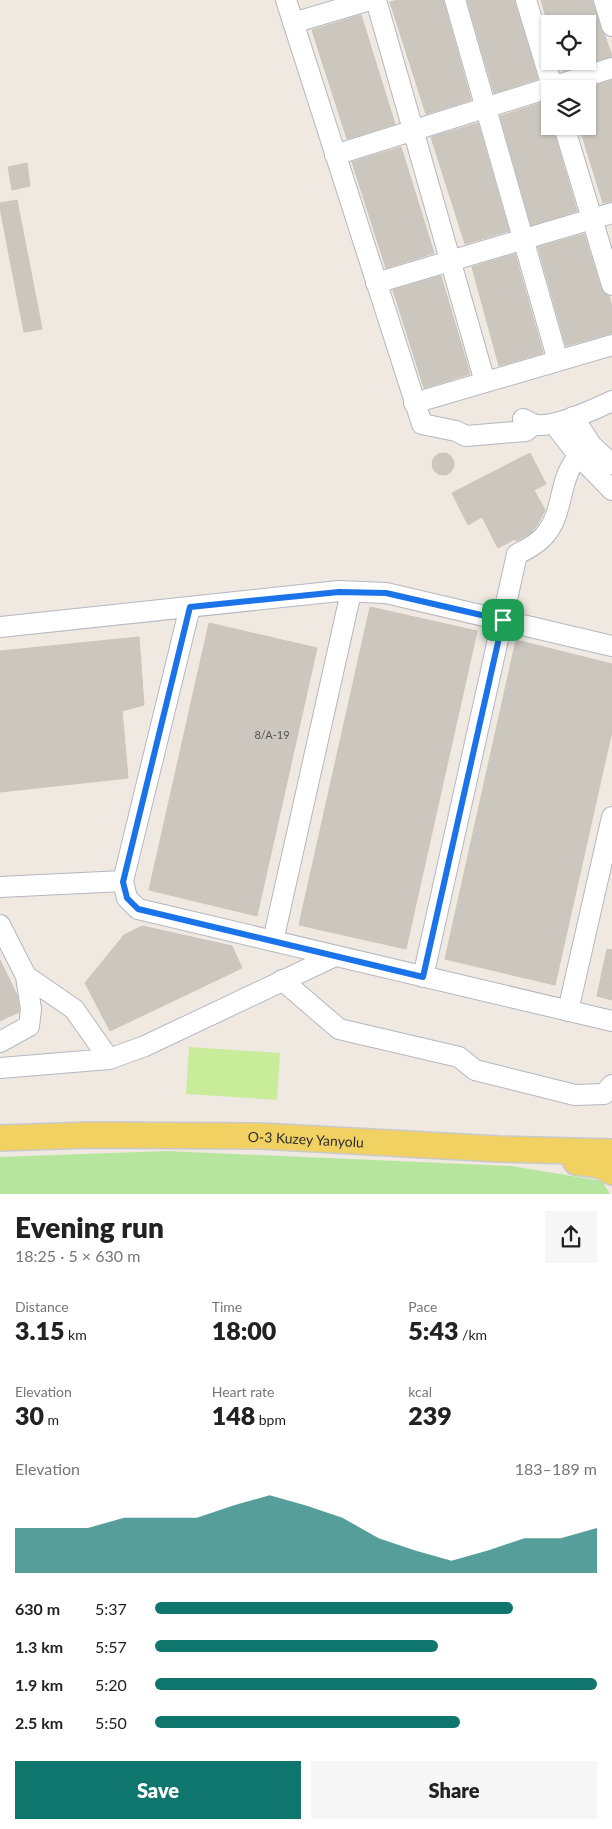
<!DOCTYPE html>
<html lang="en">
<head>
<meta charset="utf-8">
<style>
  body { margin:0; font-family:Lato,sans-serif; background:#f6f6f6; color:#222; height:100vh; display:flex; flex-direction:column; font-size:19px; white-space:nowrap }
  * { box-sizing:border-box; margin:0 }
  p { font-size:16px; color:#767676 }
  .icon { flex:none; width:28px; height:28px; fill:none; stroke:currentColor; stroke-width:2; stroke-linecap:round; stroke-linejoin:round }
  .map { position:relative; height:1194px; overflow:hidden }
  .panel { display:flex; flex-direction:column; background:#fff; flex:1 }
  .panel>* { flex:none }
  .controls { position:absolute; left:541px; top:15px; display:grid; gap:10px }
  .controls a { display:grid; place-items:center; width:55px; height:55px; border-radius:0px; background:#fff; box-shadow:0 1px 4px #0004; font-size:25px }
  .pin { position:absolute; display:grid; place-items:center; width:42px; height:42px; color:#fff; margin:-21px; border-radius:10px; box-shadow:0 2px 8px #0006 }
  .round { display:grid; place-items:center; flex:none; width:52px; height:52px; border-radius:0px; background:#f6f6f6 }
  .summary { display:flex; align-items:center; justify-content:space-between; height:85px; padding:0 15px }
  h1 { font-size:28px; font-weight:800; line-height:38px }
  .metrics { display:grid; grid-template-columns:repeat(3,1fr); gap:8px; height:85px; padding:5px 15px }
  .metrics div { display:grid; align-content:center }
  .metrics b { font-size:25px; font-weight:800 }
  .metrics small { font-size:14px; font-weight:400 }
  .metrics p { font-size:14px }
  .chart { height:140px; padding:10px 15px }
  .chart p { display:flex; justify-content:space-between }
  .chart svg { width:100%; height:90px; margin-top:5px; fill:#0f766e; opacity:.7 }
  .primary-button { display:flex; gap:10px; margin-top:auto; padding:10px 15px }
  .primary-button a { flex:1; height:58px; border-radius:0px; background:#0f766e; color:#fff; font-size:20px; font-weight:800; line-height:58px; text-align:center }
  .primary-button a+a { background:#f6f6f6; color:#222 }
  ul { padding:0 15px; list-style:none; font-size:16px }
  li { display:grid; grid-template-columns:80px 60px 1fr; align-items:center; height:38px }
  li i { height:12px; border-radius:6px; background:#0f766e }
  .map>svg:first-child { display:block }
  .green { fill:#b6e59e }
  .pitch { fill:#c9ec9a }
  .building { fill:#cbc7bf; stroke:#cbc5ba }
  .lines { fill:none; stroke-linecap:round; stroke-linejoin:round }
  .minor-casing { stroke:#b4b7c1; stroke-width:22 }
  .major-casing { stroke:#c9c9c9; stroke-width:28 }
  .minor { stroke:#fff; stroke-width:20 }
  .major { stroke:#f2d163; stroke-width:25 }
  .route-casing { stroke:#fff; stroke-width:10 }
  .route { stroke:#1a73e8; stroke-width:6 }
  .labels { text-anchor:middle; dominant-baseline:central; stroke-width:4; stroke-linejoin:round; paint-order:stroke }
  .number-label { font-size:11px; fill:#555452 }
  .street-label { font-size:14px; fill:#2e2e2e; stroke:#fff }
</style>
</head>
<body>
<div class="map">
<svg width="612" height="1194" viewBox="0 0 612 1194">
  <rect width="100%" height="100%" fill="#efe9e1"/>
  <path class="green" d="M167 1151 511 1166 602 1181 610 1194H0V1157Z"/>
  <path class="pitch" d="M189 1047 280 1053 277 1100 186 1094Z"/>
  <path class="building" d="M398 0H443L471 100 426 114 390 2Z
    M467 0H514L538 79 494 93Z
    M541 0H592L601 29 605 36 612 56 563 71 560 61H588V24H548Z
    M361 15 395 124 347 139 312 30Z
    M612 80V201L603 203 579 126H588V88Z
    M547 101 550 109V126H552L577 211 531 225 500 116Z
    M478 123 509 231 465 244 431 137Z
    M401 147 434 253 386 268 352 162Z
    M27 163 30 186 12 190 8 167Z
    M17 200 42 329 24 332 0 208V203Z
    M584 234 601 288 604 293 609 296 612 307V333L566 346 538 247Z
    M515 254 543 353 499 366 472 267Z
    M441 276 470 374 424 388 393 290Z
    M530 453 546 484 534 490 545 510 538 524 531 533 516 541 515 539 498 548 482 517 468 525 452 493Z
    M432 464a11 11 0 1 1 22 0a11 11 0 1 1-22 0Z
    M370 607 477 631 406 949 299 925Z
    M209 623 317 648 257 916 149 890Z
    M139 637 144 705 122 711 128 778 0 792V651Z
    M516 640 612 664V731L555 985 445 959Z
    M142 926 232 946 242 968 110 1031 85 983 124 935Z
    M607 949 612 950V1000L597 996Z
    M0 960 17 995 19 1009V1012L0 1021Z"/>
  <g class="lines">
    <g class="minor-casing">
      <path id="minor" d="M286 0 422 424 456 431 466 436 526 431 534 424
        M376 0 485 382
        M455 0 558 361
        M526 0 553 89
        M604 0 612 26
        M293 23 370 0
        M564 126 612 285
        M335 155 612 68
        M376 283 612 213
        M414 403 612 345
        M573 417 592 446 612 464
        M523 419C526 420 530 423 533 424 551 430 595 409 612 401
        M554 424 579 456 612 490
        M190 607 123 881 127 898 138 909 612 1021
        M0 627 339 591 386 593 612 646
        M0 887 123 881
        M0 925 26 976 74 1009 109 1059
        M273 941 351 592
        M423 977 517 554C528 549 541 542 548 531 564 509 559 476 579 456 583 452 588 449 592 446
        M282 980 339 1029 459 1057 475 1070 575 1095 604 1094 612 1085
        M568 1011 612 817
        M0 1042 29 1026 31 1009 26 976
        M0 1068 109 1059 145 1046 335 956"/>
    </g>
    <g class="major-casing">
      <g id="major">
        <path id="s1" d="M0 1138 92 1135 261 1136 499 1149 612 1152"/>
        <path d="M576 1162 599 1165 612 1172"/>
      </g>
    </g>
    <use href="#minor" class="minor"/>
    <use href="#major" class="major"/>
  </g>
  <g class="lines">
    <g class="route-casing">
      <path id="route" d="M339 592 386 593 503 620 423 977 138 909 127 898 123 882 190 607Z"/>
    </g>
    <use href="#route" class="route"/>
  </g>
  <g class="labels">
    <g class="number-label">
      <text x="272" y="734">8/A-19</text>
    </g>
    <g class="street-label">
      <text stroke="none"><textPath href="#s1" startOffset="306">O-3 Kuzey Yanyolu</textPath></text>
    </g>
  </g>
</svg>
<div class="controls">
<a><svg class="icon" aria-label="locate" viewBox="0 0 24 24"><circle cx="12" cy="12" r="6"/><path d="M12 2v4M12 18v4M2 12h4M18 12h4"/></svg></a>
<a><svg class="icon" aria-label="layers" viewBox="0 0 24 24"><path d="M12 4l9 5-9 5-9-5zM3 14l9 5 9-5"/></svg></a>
</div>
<div class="pin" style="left:503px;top:620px;background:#1e9e55"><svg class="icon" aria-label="arrive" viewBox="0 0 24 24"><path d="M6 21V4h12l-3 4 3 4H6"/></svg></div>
</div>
<section class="panel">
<div class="summary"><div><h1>Evening run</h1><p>18:25 · 5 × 630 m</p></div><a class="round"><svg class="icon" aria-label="share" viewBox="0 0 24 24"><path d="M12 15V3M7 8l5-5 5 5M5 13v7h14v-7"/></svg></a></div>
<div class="metrics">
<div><p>Distance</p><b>3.15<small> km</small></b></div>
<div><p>Time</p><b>18:00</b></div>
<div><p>Pace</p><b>5:43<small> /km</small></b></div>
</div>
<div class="metrics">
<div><p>Elevation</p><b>30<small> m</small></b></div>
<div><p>Heart rate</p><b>148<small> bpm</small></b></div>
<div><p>kcal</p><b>239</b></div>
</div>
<div class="chart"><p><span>Elevation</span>183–189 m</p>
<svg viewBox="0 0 160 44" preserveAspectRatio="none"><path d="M0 44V22L10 22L20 22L30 17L40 17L50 17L60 11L70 6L80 11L90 17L100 27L110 33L120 38L130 33L140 27L150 27L160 22V44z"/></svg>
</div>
<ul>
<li><b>630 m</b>5:37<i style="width:81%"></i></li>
<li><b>1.3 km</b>5:57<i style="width:64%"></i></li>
<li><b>1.9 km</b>5:20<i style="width:100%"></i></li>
<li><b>2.5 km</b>5:50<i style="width:69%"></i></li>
</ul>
<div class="primary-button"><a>Save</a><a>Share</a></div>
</section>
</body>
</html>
